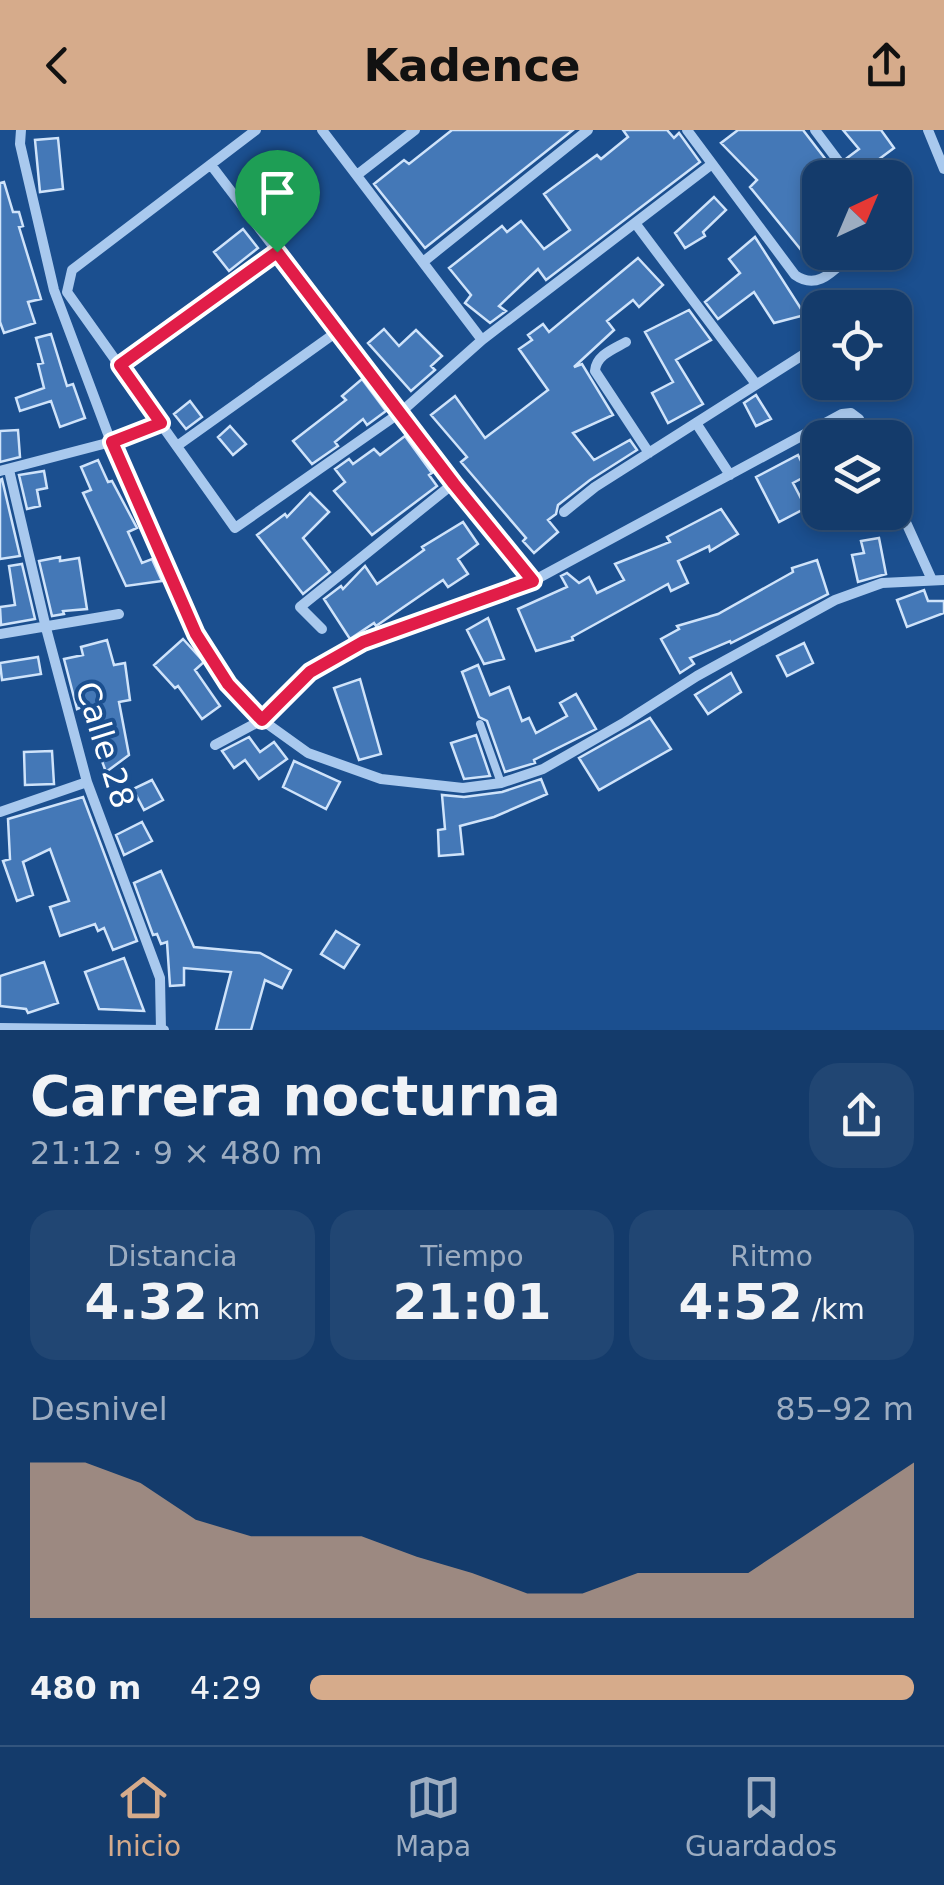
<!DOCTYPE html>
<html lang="es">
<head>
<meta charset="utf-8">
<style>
  body { margin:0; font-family:"DejaVu Sans",sans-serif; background:#214673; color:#f1f3f6; height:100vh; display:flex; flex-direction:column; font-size:38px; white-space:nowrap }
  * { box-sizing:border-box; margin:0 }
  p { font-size:32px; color:#9dadc1 }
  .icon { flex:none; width:55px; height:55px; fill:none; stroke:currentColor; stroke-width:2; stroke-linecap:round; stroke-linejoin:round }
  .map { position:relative; height:900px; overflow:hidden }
  .drawer { display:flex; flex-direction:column; background:#143b6b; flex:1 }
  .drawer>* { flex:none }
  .needle { width:65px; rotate:44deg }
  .tools { position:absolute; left:802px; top:30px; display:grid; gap:20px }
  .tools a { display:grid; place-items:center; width:110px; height:110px; border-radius:20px; background:#143b6b; box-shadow:0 5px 15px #0003,0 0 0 2px #33557e; font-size:50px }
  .pin { position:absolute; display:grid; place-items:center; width:85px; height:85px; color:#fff; margin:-102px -42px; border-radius:50% 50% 50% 0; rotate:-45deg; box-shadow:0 0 10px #0007 }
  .pin .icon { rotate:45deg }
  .round { display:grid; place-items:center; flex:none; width:105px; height:105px; border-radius:30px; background:#214673 }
  .overview { display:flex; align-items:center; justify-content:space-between; height:170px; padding:0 30px }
  h1 { font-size:55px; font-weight:600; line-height:75px }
  .stats { display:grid; grid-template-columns:repeat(3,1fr); gap:15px; height:170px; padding:10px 30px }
  .stats div { display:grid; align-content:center; border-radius:25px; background:#214673; text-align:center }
  .stats b { font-size:50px; font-weight:600 }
  .stats small { font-size:28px; font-weight:400 }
  .stats p { font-size:28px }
  .chart { height:280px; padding:20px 30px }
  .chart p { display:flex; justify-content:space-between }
  .chart svg { width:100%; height:180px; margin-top:10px; fill:#d6ab8b; opacity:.7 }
  ul { padding:0 30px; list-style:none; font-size:32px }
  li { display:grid; grid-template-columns:160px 120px 1fr; align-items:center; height:75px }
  li i { height:25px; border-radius:12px; background:#d6ab8b }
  header { display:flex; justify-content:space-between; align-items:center; height:130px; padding:0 30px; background:#d6ab8b; color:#111; font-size:45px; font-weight:600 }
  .tab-bar { display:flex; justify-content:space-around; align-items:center; height:140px; border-top:2px solid #33557e; background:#143b6b; font-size:28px; color:#9dadc1 }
  .tab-bar a { display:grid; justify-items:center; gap:5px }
  .tab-bar .on { color:#d6ab8b }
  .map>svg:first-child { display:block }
  .building { fill:#4478b7; stroke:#cfe3fa; stroke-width:2.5 }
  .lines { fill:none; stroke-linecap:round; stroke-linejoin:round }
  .service { stroke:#a9c9ee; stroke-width:8 }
  .minor { stroke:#a9c9ee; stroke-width:10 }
  .route-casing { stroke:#fff; stroke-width:20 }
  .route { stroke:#e11d48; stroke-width:12 }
  .labels { text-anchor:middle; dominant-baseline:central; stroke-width:8; stroke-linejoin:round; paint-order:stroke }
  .street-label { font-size:32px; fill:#fff; stroke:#1b4f8f }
</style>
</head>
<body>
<header><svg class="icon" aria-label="back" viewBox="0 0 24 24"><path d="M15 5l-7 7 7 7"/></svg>Kadence<svg class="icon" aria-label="share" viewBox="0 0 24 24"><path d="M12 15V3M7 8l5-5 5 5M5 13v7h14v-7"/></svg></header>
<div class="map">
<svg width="944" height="900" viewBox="0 0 944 900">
  <rect width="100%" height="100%" fill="#1b4f8f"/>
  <path class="building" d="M452 0H573L425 118 374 54 404 30 409 34Z
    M623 0H667L674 8 679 3 700 32 546 150 538 139 499 176 506 181 490 193 465 173 471 165 449 138 502 96 507 102 521 91 544 119 570 100 544 64 597 25 601 29 628 7Z
    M738 0H803L840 48H820V137L809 124 806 126 750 57 757 50 721 13Z
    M843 0H881L894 18 859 44 847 28 859 19Z
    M58 8 63 59 40 62 35 10Z
    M4 52 13 82H19L23 96 19 97 41 169 28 172 35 193 4 203 0 192V53Z
    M714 67 726 80 703 102 705 106 685 118 675 103Z
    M243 99 258 118 229 141 214 122Z
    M755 107 805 185 774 193 754 162 718 189 705 172 740 143 729 129Z
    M638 128 663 155 639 177 633 170 607 191 614 200 574 237 582 234 613 285 573 303 594 330 630 310 637 320 590 350 558 375 556 384 548 390 558 402 534 423 523 411 526 408 461 332 467 327 431 285 455 266 485 308 548 260 519 219 532 210 528 205 543 194 549 202Z
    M689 180 711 210 676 230 703 274 668 293 652 263 673 252 645 202Z
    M384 199 399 216 416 200 442 226 431 236 435 240 411 261 368 213Z
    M51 204 67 256 73 254 85 288 60 297 51 271 20 281 16 268 44 258 38 234 43 233 36 208Z
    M362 249 386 281 367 295 363 289 335 312 338 316 312 334 293 311 346 270 342 266Z
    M756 265 771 289 756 296 744 273Z
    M190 271 202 287 186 299 174 284Z
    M230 296 246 314 233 325 218 307Z
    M18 300 20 327 0 332V301Z
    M405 306 432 343 429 345 437 356 372 405 334 361 345 352 335 339 349 329 353 334 374 319 380 325Z
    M798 325 808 345 793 353 806 378 779 392 756 347Z
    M98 330 108 352 112 351 137 398 128 402 142 433 152 429 162 451 126 456 83 363 91 360 81 337Z
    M44 341 47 358 37 360 40 376 27 379 19 345Z
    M2 349 20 426 0 429V350Z
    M310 363 329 382 303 408 330 442 303 464 257 405 285 384 287 387Z
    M721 379 738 404 710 421 709 416 678 431 688 453 671 461 668 454 572 507 573 510 536 521 518 479 567 457 561 446 567 443 579 453 589 447 597 463 624 450 615 434 670 412 667 407Z
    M463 392 478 414 458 429 468 444 448 457 443 450 376 496 374 493 350 509 324 469 341 456 343 459 365 436 377 454 424 420 422 417Z
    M879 408 886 444 858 452 852 425 864 423 861 411Z
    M60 427V431L79 428 87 479 63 481 64 484 52 486 39 431Z
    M817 430 828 464 731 513 730 511 690 528 694 534 680 543 661 509 679 499 677 496 718 484 793 442 792 438Z
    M22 434 35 489 1 495 0 477 15 475 9 436Z
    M924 460 928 471H944V483L907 497 897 470Z
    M488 488 504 529 484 534 467 500Z
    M183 509 204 532 195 540 220 576 202 589 178 556 175 558 154 535Z
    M107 510 114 535 125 533 130 570 119 572 129 625 106 642 82 577 77 579 64 529 83 525 81 517Z
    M804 513 813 533 787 546 777 526Z
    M38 527 41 544 2 550 0 533Z
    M478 535 490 565 509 557 522 591 529 588 536 603 567 586 560 573 576 564 596 599 534 630 535 633 505 642 487 591 479 587 462 542Z
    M731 543 741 562 708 584 695 565Z
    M360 549 381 624 359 630 334 558Z
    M650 588 671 619 599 660 579 628Z
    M476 605 490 646 464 649 451 613Z
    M249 607 260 622 274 612 287 629 259 649 245 630 234 638 222 621Z
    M52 621 54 654 25 655 24 622Z
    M294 631 340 652 326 679 283 657Z
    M541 649 547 664 494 687 460 696 463 724 439 726 438 700 445 699 442 665 464 667 502 662Z
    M152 650 163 670 144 680 133 659Z
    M83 667 137 811 113 820 104 798 98 801 95 794 60 806 50 777 69 771 50 719 23 732 33 765 17 771 3 731 10 729 8 689Z
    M142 692 152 711 124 725 116 705Z
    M161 741 194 817 260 823 291 840 282 858 265 850 251 900H216L231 842 184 838V855L170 856 167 812 161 814 157 804 153 805 134 753Z
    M336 801 359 815 344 838 321 824Z
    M124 828 144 881 99 879 85 842Z
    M44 832 58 873 28 883 26 879 0 876V846Z"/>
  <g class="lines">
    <path class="service" d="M480 594 501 653"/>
    <path class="minor" d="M21 0 20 14 54 160 111 312 196 504 229 554 262 590 308 623 381 649 463 658 501 653 543 639 625 592 697 546 835 470 882 453 944 450
      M256 0 72 140 67 162 235 398 401 282 482 210 712 34
      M322 0 482 210
      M687 0 795 145C819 162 835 138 854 122
      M815 0 851 48
      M928 0 944 39
      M211 35 454 353 533 451
      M357 45 415 0
      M635 93 756 254
      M423 132 588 0
      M626 212C614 219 596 225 595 241L649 323
      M120 235 277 121
      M696 293 730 345
      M177 316 338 201
      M9 340 46 498 87 652 160 848 161 900
      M0 341 111 312 161 293
      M895 368 932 450
      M564 382 595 357 820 214
      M322 499 300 477 454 353
      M0 504 119 484
      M215 615 262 590 310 542 363 512 533 451 842 284 851 283 859 289 867 308
      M0 682 87 652
      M0 898 164 900"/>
  </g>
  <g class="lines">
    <g class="route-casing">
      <path id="route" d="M277 122 454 354 533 451 363 512 310 542 262 590 228 554 196 504 112 312 161 293 120 235Z"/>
    </g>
    <use href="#route" class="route"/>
  </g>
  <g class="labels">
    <g class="street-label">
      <text transform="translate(105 615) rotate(73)">Calle 28</text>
    </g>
  </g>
</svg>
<div class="tools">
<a><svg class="needle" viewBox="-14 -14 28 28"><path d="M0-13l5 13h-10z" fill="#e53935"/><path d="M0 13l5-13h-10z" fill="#9dadc1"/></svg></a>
<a><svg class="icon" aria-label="locate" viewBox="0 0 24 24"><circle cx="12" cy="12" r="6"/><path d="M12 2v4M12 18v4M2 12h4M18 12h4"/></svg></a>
<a><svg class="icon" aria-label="layers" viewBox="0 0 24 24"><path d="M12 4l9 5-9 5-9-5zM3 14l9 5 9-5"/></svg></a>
</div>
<div class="pin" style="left:277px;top:122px;background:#1e9e55"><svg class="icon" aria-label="arrive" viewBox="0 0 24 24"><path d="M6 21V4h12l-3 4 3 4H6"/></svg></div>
</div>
<section class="drawer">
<div class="overview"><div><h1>Carrera nocturna</h1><p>21:12 · 9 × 480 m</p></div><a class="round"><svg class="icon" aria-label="share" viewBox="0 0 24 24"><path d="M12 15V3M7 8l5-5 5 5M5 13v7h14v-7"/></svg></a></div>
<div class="stats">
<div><p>Distancia</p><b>4.32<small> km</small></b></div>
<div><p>Tiempo</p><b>21:01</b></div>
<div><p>Ritmo</p><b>4:52<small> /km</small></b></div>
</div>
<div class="chart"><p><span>Desnivel</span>85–92 m</p>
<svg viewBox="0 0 160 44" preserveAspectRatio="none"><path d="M0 44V6L10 6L20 11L30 20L40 24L50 24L60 24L70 29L80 33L90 38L100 38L110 33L120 33L130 33L140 24L150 15L160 6V44z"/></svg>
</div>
<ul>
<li><b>480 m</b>4:29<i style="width:100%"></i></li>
</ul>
</section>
<nav class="tab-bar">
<a class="on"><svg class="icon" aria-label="home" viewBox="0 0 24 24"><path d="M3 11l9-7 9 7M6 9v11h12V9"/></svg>Inicio</a>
<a><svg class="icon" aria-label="map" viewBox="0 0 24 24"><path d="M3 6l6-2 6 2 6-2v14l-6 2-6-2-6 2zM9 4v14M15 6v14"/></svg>Mapa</a>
<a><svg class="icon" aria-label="saved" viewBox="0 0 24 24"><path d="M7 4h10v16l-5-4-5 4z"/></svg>Guardados</a>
</nav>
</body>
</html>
